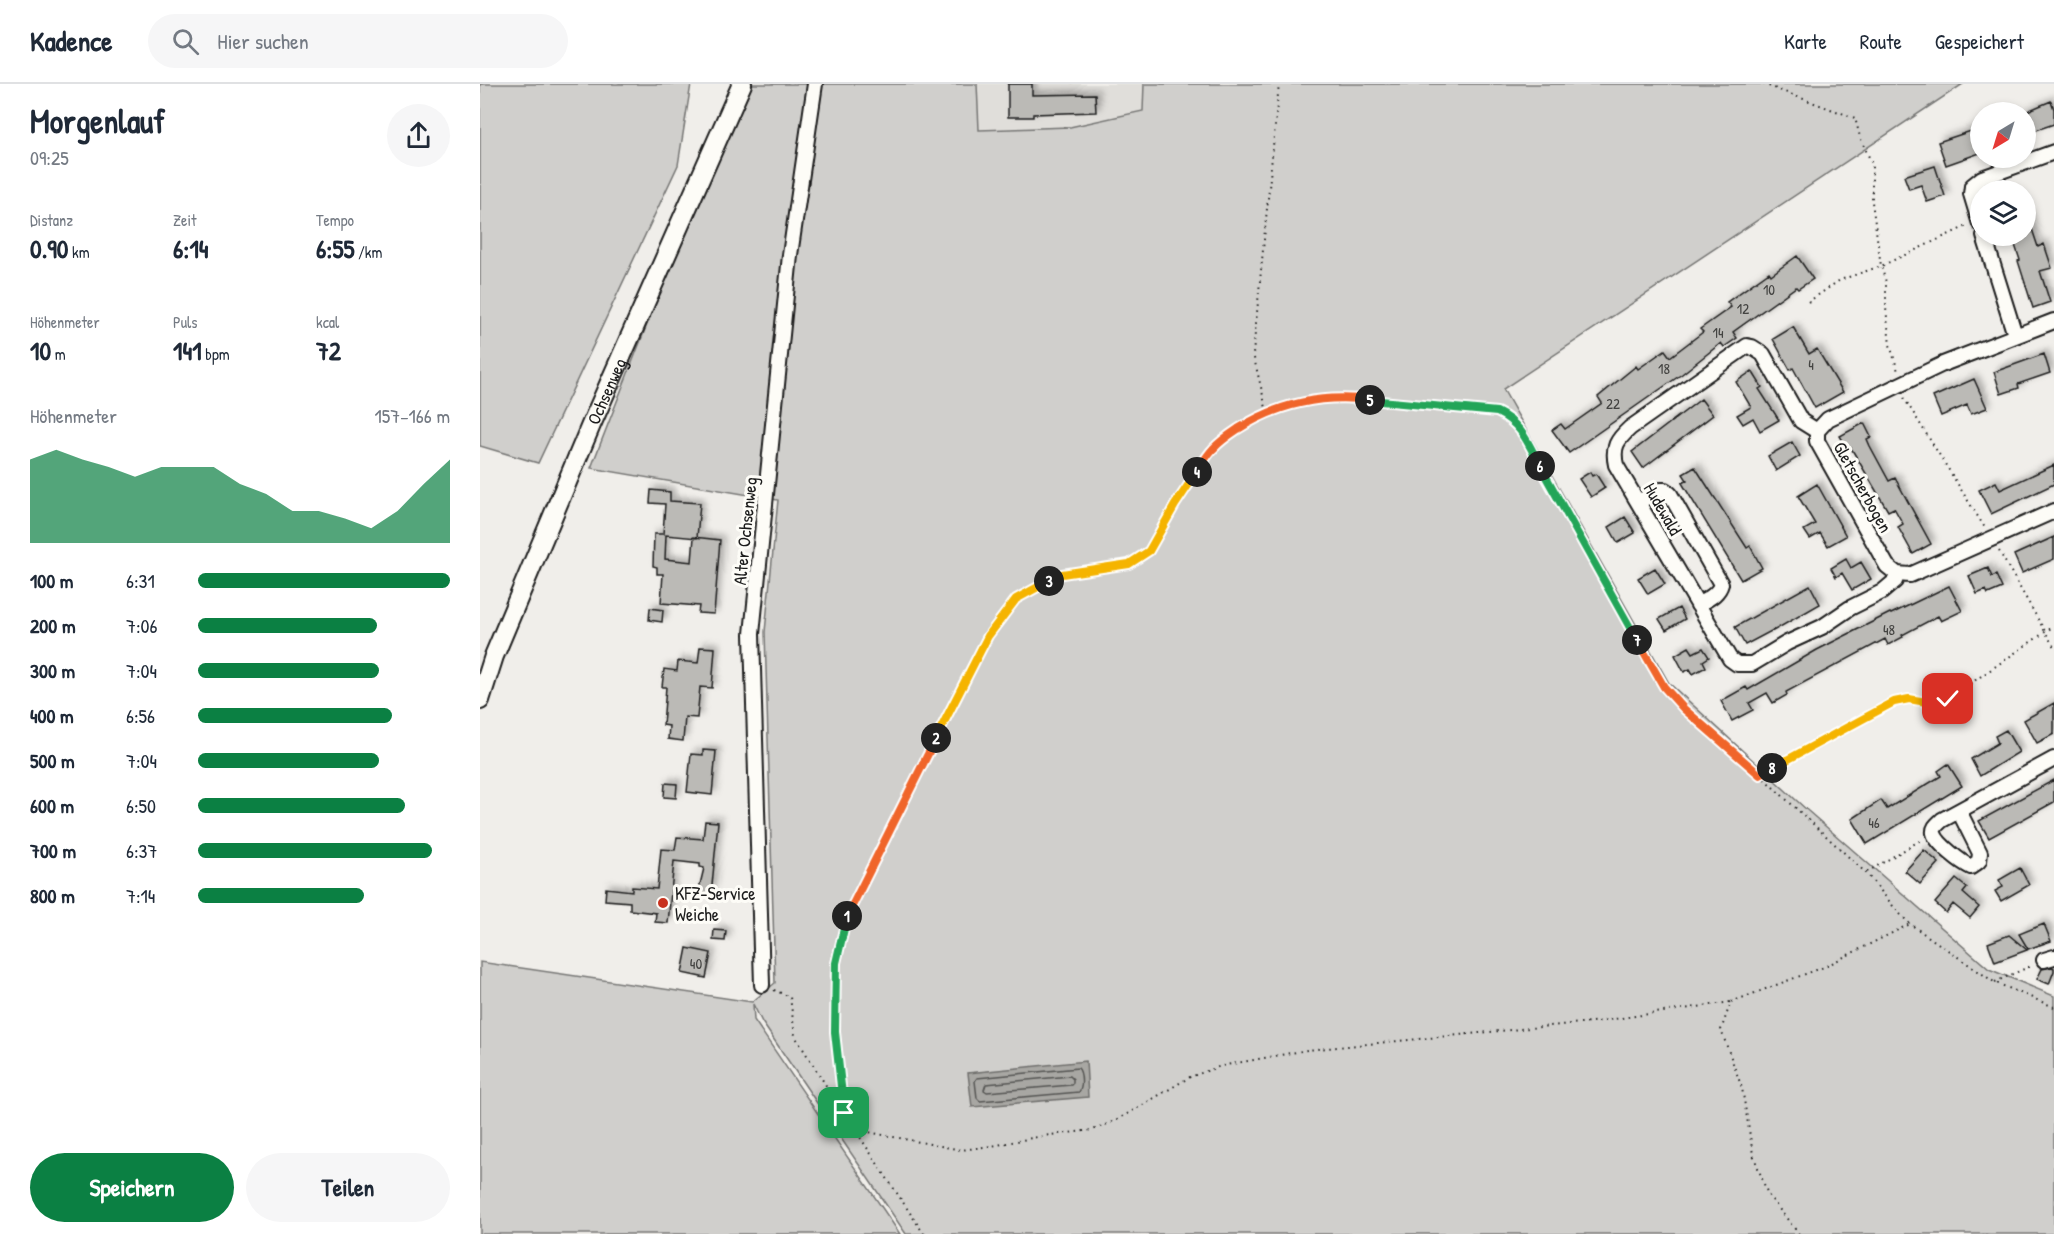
<!DOCTYPE html>
<html lang="de">
<head>
<meta charset="utf-8">
<style>
  body { margin:0; font-family:"Patrick Hand",sans-serif; background:#f6f6f7; color:#1f2937; height:100vh; display:flex; flex-direction:column; font-size:22px; white-space:nowrap }
  * { box-sizing:border-box; margin:0 }
  p { font-size:20px; color:#747a83 }
  .icon { flex:none; width:33px; height:33px; fill:none; stroke:currentColor; stroke-width:2; stroke-linecap:round; stroke-linejoin:round }
  .map { position:relative; flex:1; overflow:hidden }
  .sheet { display:flex; flex-direction:column; background:#fff; width:480px }
  .sheet>* { flex:none }
  .needle { width:39px; rotate:218deg }
  .tools { position:absolute; left:1490px; top:18px; display:grid; gap:12px }
  .tools a { display:grid; place-items:center; width:66px; height:66px; border-radius:50%; background:#fff; box-shadow:0 3px 9px #0003; font-size:30px }
  .pin { position:absolute; display:grid; place-items:center; width:51px; height:51px; color:#fff; margin:-26px; border-radius:12px; box-shadow:0 3px 9px #0006 }
  .km { position:absolute; width:30px; height:30px; margin:-15px; border-radius:50%; background:#222; color:#fff; font-size:16px; line-height:30px; text-align:center }
  .round { display:grid; place-items:center; flex:none; width:63px; height:63px; border-radius:32px; background:#f6f6f7 }
  .head { display:flex; align-items:center; justify-content:space-between; height:102px; padding:0 30px }
  h1 { font-size:33px; font-weight:800; line-height:45px }
  .metrics { display:grid; grid-template-columns:repeat(3,1fr); gap:9px; height:102px; padding:6px 30px }
  .metrics div { display:grid; align-content:center }
  .metrics b { font-size:26px; font-weight:800 }
  .metrics small { font-size:16px; font-weight:400 }
  .metrics p { font-size:16px }
  .chart { height:168px; padding:12px 30px }
  .chart p { display:flex; justify-content:space-between }
  .chart svg { width:100%; height:108px; margin-top:6px; fill:#0b8043; opacity:.7 }
  .button { display:flex; gap:12px; margin-top:auto; padding:12px 30px }
  .button a { flex:1; height:69px; border-radius:36px; background:#0b8043; color:#fff; font-size:24px; font-weight:800; line-height:69px; text-align:center }
  .button a+a { background:#f6f6f7; color:#1f2937 }
  ul { padding:0 30px; list-style:none; font-size:20px }
  li { display:grid; grid-template-columns:96px 72px 1fr; align-items:center; height:45px }
  li i { height:15px; border-radius:8px; background:#0b8043 }
  header { display:flex; align-items:center; gap:36px; box-sizing:border-box; height:84px; padding:0 30px; background:#fff; border-bottom:2px solid #e0e1e3 }
  header strong { font-size:28px }
  nav { display:flex; gap:33px; margin-inline-start:auto; font-size:21px }
  .search { width:420px; height:54px; background:#f6f6f7; display:flex; align-items:center; gap:15px; box-sizing:border-box; padding:0 21px; border-radius:33px; color:#747a83; font-size:22px }
  main { display:flex; flex:1; min-height:0 }
  .map>svg:first-child { display:block }
  .built { fill:#e0deda }
  .green { fill:#d0cfcc; stroke:#767674; stroke-width:1.5 }
  .water { fill:#a8a7a3; stroke:#706f6d; stroke-width:1.5 }
  .lines { fill:none; stroke-linecap:round; stroke-linejoin:round }
  .shore { stroke:#545452; stroke-width:1.5 }
  .building { fill:#bbbab6; stroke:#1c1c1c; stroke-width:1.5; filter:url(#shadow) }
  .minor-casing { stroke:#1c1c1c; stroke-width:18 }
  .major-casing { stroke:#1c1c1c; stroke-width:22 }
  .path { stroke:#1c1c1c; stroke-width:2; stroke-dasharray:1.5 4.5; stroke-linecap:butt }
  .minor { stroke:#fdfcf7; stroke-width:14 }
  .major { stroke:#fdfcf7; stroke-width:18 }
  .split-1-casing { stroke:#fff; stroke-width:12 }
  .split-2-casing { stroke:#fff; stroke-width:12 }
  .split-3-casing { stroke:#fff; stroke-width:12 }
  .split-4-casing { stroke:#fff; stroke-width:12 }
  .split-5-casing { stroke:#fff; stroke-width:12 }
  .split-6-casing { stroke:#fff; stroke-width:12 }
  .split-7-casing { stroke:#fff; stroke-width:12 }
  .split-8-casing { stroke:#fff; stroke-width:12 }
  .split-9-casing { stroke:#fff; stroke-width:12 }
  .split-1 { stroke:#22a559; stroke-width:8 }
  .split-2 { stroke:#f0652b; stroke-width:8 }
  .split-3 { stroke:#f5b400; stroke-width:8 }
  .split-4 { stroke:#f5b400; stroke-width:8 }
  .split-5 { stroke:#f0652b; stroke-width:8 }
  .split-6 { stroke:#22a559; stroke-width:8 }
  .split-7 { stroke:#22a559; stroke-width:8 }
  .split-8 { stroke:#f0652b; stroke-width:8 }
  .split-9 { stroke:#f5b400; stroke-width:8 }
  .poi-dot { fill:#c8321e; stroke:#fdfcf7; stroke-width:2 }
  .labels { text-anchor:middle; dominant-baseline:central; stroke-width:6; stroke-linejoin:round; paint-order:stroke }
  .number-label { font-size:15px; fill:#444442 }
  .street-label { font-size:18px; fill:#1c1c1c; stroke:#fdfcf7 }
  .poi-label { font-size:18px; fill:#1c1c1c; stroke:#fdfcf7; text-anchor:start }
</style>
</head>
<body>
<header>
<strong>Kadence</strong>
<div class="search"><svg class="icon" aria-label="search" viewBox="0 0 24 24"><circle cx="10" cy="10" r="6"/><path d="M15 15l6 6"/></svg>Hier suchen</div>
<nav><a>Karte</a><a>Route</a><a>Gespeichert</a></nav>
</header>
<main>
<section class="sheet">
<div class="head"><div><h1>Morgenlauf</h1><p>09:25</p></div><a class="round"><svg class="icon" aria-label="share" viewBox="0 0 24 24"><path d="M12 15V3M7 8l5-5 5 5M5 13v7h14v-7"/></svg></a></div>
<div class="metrics">
<div><p>Distanz</p><b>0.90<small> km</small></b></div>
<div><p>Zeit</p><b>6:14</b></div>
<div><p>Tempo</p><b>6:55<small> /km</small></b></div>
</div>
<div class="metrics">
<div><p>Höhenmeter</p><b>10<small> m</small></b></div>
<div><p>Puls</p><b>141<small> bpm</small></b></div>
<div><p>kcal</p><b>72</b></div>
</div>
<div class="chart"><p><span>Höhenmeter</span>157–166 m</p>
<svg viewBox="0 0 160 44" preserveAspectRatio="none"><path d="M0 44V10L10 6L20 10L30 13L40 17L50 13L60 13L70 13L80 20L90 24L100 31L110 31L120 34L130 38L140 31L150 20L160 10V44z"/></svg>
</div>
<ul>
<li><b>100 m</b>6:31<i style="width:100%"></i></li>
<li><b>200 m</b>7:06<i style="width:71%"></i></li>
<li><b>300 m</b>7:04<i style="width:72%"></i></li>
<li><b>400 m</b>6:56<i style="width:77%"></i></li>
<li><b>500 m</b>7:04<i style="width:72%"></i></li>
<li><b>600 m</b>6:50<i style="width:82%"></i></li>
<li><b>700 m</b>6:37<i style="width:93%"></i></li>
<li><b>800 m</b>7:14<i style="width:66%"></i></li>
</ul>
<div class="button"><a>Speichern</a><a>Teilen</a></div>
</section>
<div class="map">
<svg width="1574" height="1150" viewBox="0 0 1574 1150">
  <defs>
    <filter id="shadow"><feDropShadow dx="4" dy="-4" stdDeviation="3" flood-color="#0004"/></filter>
  </defs>
  <rect width="100%" height="100%" fill="#f0eeea"/>
  <filter id="ink" filterUnits="userSpaceOnUse"><feTurbulence type="fractalNoise" baseFrequency=".0167" numOctaves="2"/><feDisplacementMap in="SourceGraphic" scale="12" xChannelSelector="R" yChannelSelector="G"/><feConvolveMatrix kernelMatrix="1 2 1 2 8 2 1 2 1" color-interpolation-filters="sRGB"/></filter>
  <g filter="url(#ink)">
    <path class="built" d="M497 0H664V27L590 43 498 46Z"/>
    <path class="green" d="M0 0H211L198 81 58 379 0 362Z
      M270 0H497L499 46 590 43 663 27 664 0H1483L1023 305 1189 599 1328 727 1509 885 1574 912V1150H426L282 938 273 920 274 936 420 1150H0V878L272 918 295 899 285 548 298 416 111 384 182 202Z"/>
    <path class="water" d="M606 977 608 1013 492 1023 488 989Z"/>
    <g class="lines">
      <path class="shore" d="M598 984C602 988 603 1003 599 1008L500 1017 497 1014 495 997 497 994Z
        M590 992 593 995V999L591 1001 507 1008 504 1006 506 1000Z"/>
    </g>
    <path class="building" d="M528 0H552V11L615 10 616 28 553 30V33H528Z
      M1571 17 1574 25V40L1545 50V28Z
      M1500 44V69L1466 81 1458 58Z
      M1455 82 1465 112 1447 118 1441 101 1429 105 1424 92Z
      M1545 130H1547L1558 163 1564 160 1572 184 1560 187 1570 218 1553 224 1538 177 1540 176 1532 152H1545Z
      M1317 172 1333 195 1318 205 1316 203 1253 248 1257 254 1244 263 1241 259 1202 290 1089 369 1072 346 1081 340 1085 345 1122 319 1118 313 1156 282 1158 285 1185 266 1190 273 1223 248 1220 245 1251 223 1247 218 1289 188 1291 191Z
      M1313 243 1329 270 1337 265 1363 308 1335 324 1313 284 1310 286 1293 255Z
      M1564 270 1570 289 1538 300 1539 304 1521 310 1514 288Z
      M1272 287 1282 303 1279 305 1299 336 1280 347 1273 334 1263 340 1257 331 1271 323 1256 298Z
      M1494 295 1507 324 1491 330 1487 321 1461 332 1453 313Z
      M1221 315 1233 331 1163 384 1152 368Z
      M1384 339 1391 353 1387 355 1390 362 1409 397 1415 394 1451 460 1433 470 1418 443 1423 440 1414 424 1408 427 1371 364 1368 365 1360 352Z
      M1312 358 1320 372 1296 387 1288 372Z
      M1574 381V400L1511 430 1499 406 1516 398 1520 406Z
      M1215 383 1267 464 1270 462 1282 484 1261 496 1202 399 1207 396 1203 390Z
      M1110 388 1112 392 1116 390 1125 404 1111 413 1099 395Z
      M1337 400 1366 452 1348 462 1340 449 1330 455 1324 446 1335 440 1318 412Z
      M171 406 190 408V417L220 419 217 454 186 451 185 475 212 478 214 453 240 456 234 530 218 529 219 522 181 519 183 490H177V483L173 482 174 450H183L185 420 170 419Z
      M1145 433 1155 449 1138 459 1129 443Z
      M1574 453V475L1542 489 1534 471Z
      M1366 475 1371 484 1381 478 1391 495 1372 506 1362 489 1356 493 1351 484Z
      M1175 484 1185 500 1168 510 1158 494Z
      M1508 484 1512 493 1516 491 1522 504 1508 510 1506 506 1497 510 1489 492Z
      M1330 501 1340 520 1293 547V546L1265 561 1255 543Z
      M1469 502 1482 527 1461 537 1458 532 1422 551 1423 553 1408 561 1405 555 1306 608 1307 611 1293 619 1287 609 1269 619 1273 626 1252 637 1241 617 1266 603 1268 606 1337 566 1410 529 1411 530Z
      M170 524 183 526 182 538 169 536Z
      M1199 524 1205 535 1186 546 1179 535Z
      M220 563 235 564 232 604 220 603 217 634 205 633 203 657 188 655 189 642 183 641 186 603H182L184 585 197 587 198 577 218 579Z
      M1209 563 1213 569 1223 564 1229 573 1223 577 1226 583 1213 590 1210 585 1204 588 1195 571Z
      M1574 619V650L1557 659 1544 636Z
      M1526 646 1539 668 1500 692 1491 675 1518 659 1515 652Z
      M223 666 236 667 232 711 207 708 211 670 223 671Z
      M1468 680 1482 702 1387 760 1372 735 1401 716 1407 725 1461 692 1458 687Z
      M1574 696V718L1509 754 1499 737Z
      M185 699 197 700 196 714 184 713Z
      M225 737 238 738 232 801 229 811 218 809 224 784 220 783V780L194 777 188 839 175 838 176 829 150 826V818L125 816 126 804 152 807V803L177 805 181 765 195 766 197 753 223 755Z
      M1444 766 1459 779 1440 800 1425 787Z
      M1540 784 1549 801 1521 817 1515 807 1523 803 1519 796Z
      M1476 795 1487 804 1483 809 1499 823 1490 834 1473 820 1466 829 1455 819Z
      M1564 840 1571 857 1548 865 1539 850Z
      M234 846 246 847 245 857 233 856Z
      M1529 851 1547 866 1515 878 1508 859Z
      M207 864 231 869 226 894 202 889Z
      M1572 883 1574 884V887L1569 900 1557 895 1562 885Z"/>
    <g class="lines">
      <g class="minor-casing">
        <path id="minor" d="M1500 140 1491 110 1492 102 1502 94 1574 68
          M1504 152 1535 251
          M1574 237 1463 280 1348 335 1337 347V357L1407 482 1417 490 1430 491 1574 427
          M1337 347 1321 337 1283 270 1272 263 1267 262 1150 344C1137 356 1132 363 1136 381L1250 575 1257 580H1272L1307 559 1342 543 1370 524 1402 508 1415 497 1417 490
          M1158 418 1181 406H1185L1190 410 1241 500C1238 511 1227 515 1218 521
          M1479 727 1500 769 1499 777 1491 783C1482 779 1456 759 1454 749 1453 743 1458 740 1462 736L1574 675
          M1564 876 1574 873
          M282 901 272 550 310 171 335 0"/>
      </g>
      <g class="major-casing">
        <g id="major">
          <path id="s1" d="M0 616 14 572 111 341 262 0"/>
        </g>
      </g>
      <path class="path" d="M1283 0 1375 34 1380 53 1392 80V118L1401 182 1406 198V224L1410 261 1418 287
        M1328 218 1360 196 1401 182 1487 142
        M1424 314 1505 444
        M787 328 773 270 799 0
        M1519 467 1574 563
        M1280 691 1415 618 1429 615 1446 618 1468 615 1574 542
        M1387 788 1441 756
        M1515 898 1553 881
        M294 906 310 913 315 952 362 1027
        M371 1031 379 1030 388 1048 481 1066 512 1062 562 1052 613 1046 637 1036 710 993 741 982 827 966 1121 937 1251 918
        M444 1150 364 1029 355 948 356 879 367 830 508 552 536 515 582 490 649 480 670 467 695 421 732 365 746 353 787 328 824 316 865 313 931 321 1017 328 1030 334 1040 345 1184 603 1204 625 1280 691 1386 789 1418 828 1430 840 1514 898 1574 923
        M1319 1150 1288 1111 1273 1070 1262 1004 1241 946 1251 918 1344 883 1430 840"/>
      <use href="#minor" class="minor"/>
      <use href="#major" class="major"/>
    </g>
  </g>
  <g class="lines" filter="url(#ink)">
    <g class="split-1-casing">
      <path id="split-1" d="M364 1029 355 948 356 879 367 832"/>
    </g>
    <g class="split-2-casing">
      <path id="split-2" d="M367 832 456 654"/>
    </g>
    <g class="split-3-casing">
      <path id="split-3" d="M456 654 508 552 536 515 569 497"/>
    </g>
    <g class="split-4-casing">
      <path id="split-4" d="M569 497 582 490 649 480 669 467 695 421 717 388"/>
    </g>
    <g class="split-5-casing">
      <path id="split-5" d="M717 388C722 380 727 371 733 365 740 357 749 351 758 345 799 319 843 310 890 316"/>
    </g>
    <g class="split-6-casing">
      <path id="split-6" d="M890 316 1017 328C1042 340 1048 359 1060 382"/>
    </g>
    <g class="split-7-casing">
      <path id="split-7" d="M1060 382 1157 556"/>
    </g>
    <g class="split-8-casing">
      <path id="split-8" d="M1157 556 1184 603 1204 625 1280 691 1292 684"/>
    </g>
    <g class="split-9-casing">
      <path id="split-9" d="M1292 684 1414 618 1429 615 1446 618 1468 615"/>
    </g>
    <use href="#split-1" class="split-1"/>
    <use href="#split-2" class="split-2"/>
    <use href="#split-3" class="split-3"/>
    <use href="#split-4" class="split-4"/>
    <use href="#split-5" class="split-5"/>
    <use href="#split-6" class="split-6"/>
    <use href="#split-7" class="split-7"/>
    <use href="#split-8" class="split-8"/>
    <use href="#split-9" class="split-9"/>
  </g>
  <circle class="poi-dot" cx="183" cy="819" r="6"/>
  <g class="labels">
    <g class="number-label">
      <text x="1289" y="205">10</text>
      <text x="1263" y="224">12</text>
      <text x="1238" y="248">14</text>
      <text x="1331" y="280">4</text>
      <text x="1184" y="284">18</text>
      <text x="1133" y="319">22</text>
      <text x="1409" y="545">48</text>
      <text x="1394" y="738">46</text>
      <text x="216" y="879">40</text>
    </g>
    <g class="street-label">
      <text stroke="none"><textPath href="#s1" startOffset="334">Ochsenweg</textPath></text>
      <text transform="translate(1383 403) rotate(61)">Gletscherbogen</text>
      <text transform="translate(1183 425) rotate(60)">Hudewald</text>
      <text transform="translate(265 447) rotate(-84)">Alter Ochsenweg</text>
    </g>
    <g class="poi-label">
      <text x="195" y="809">KFZ-Service<tspan x="195" dy="21">Weiche</tspan></text>
    </g>
  </g>
</svg>
<div class="tools">
<a><svg class="needle" viewBox="-14 -14 28 28"><path d="M0-13l5 13h-10z" fill="#e53935"/><path d="M0 13l5-13h-10z" fill="#747a83"/></svg></a>
<a><svg class="icon" aria-label="layers" viewBox="0 0 24 24"><path d="M12 4l9 5-9 5-9-5zM3 14l9 5 9-5"/></svg></a>
</div>
<div class="pin" style="left:364px;top:1029px;background:#1e9e55"><svg class="icon" aria-label="arrive" viewBox="0 0 24 24"><path d="M6 21V4h12l-3 4 3 4H6"/></svg></div>
<div class="pin" style="left:1468px;top:615px;background:#d93025"><svg class="icon" aria-label="check" viewBox="0 0 24 24"><path d="M5 12l5 5 9-10"/></svg></div>
<b class="km" style="left:367px;top:832px">1</b>
<b class="km" style="left:456px;top:654px">2</b>
<b class="km" style="left:569px;top:497px">3</b>
<b class="km" style="left:717px;top:388px">4</b>
<b class="km" style="left:890px;top:316px">5</b>
<b class="km" style="left:1060px;top:382px">6</b>
<b class="km" style="left:1157px;top:556px">7</b>
<b class="km" style="left:1292px;top:684px">8</b>
</div>
</main>
</body>
</html>
